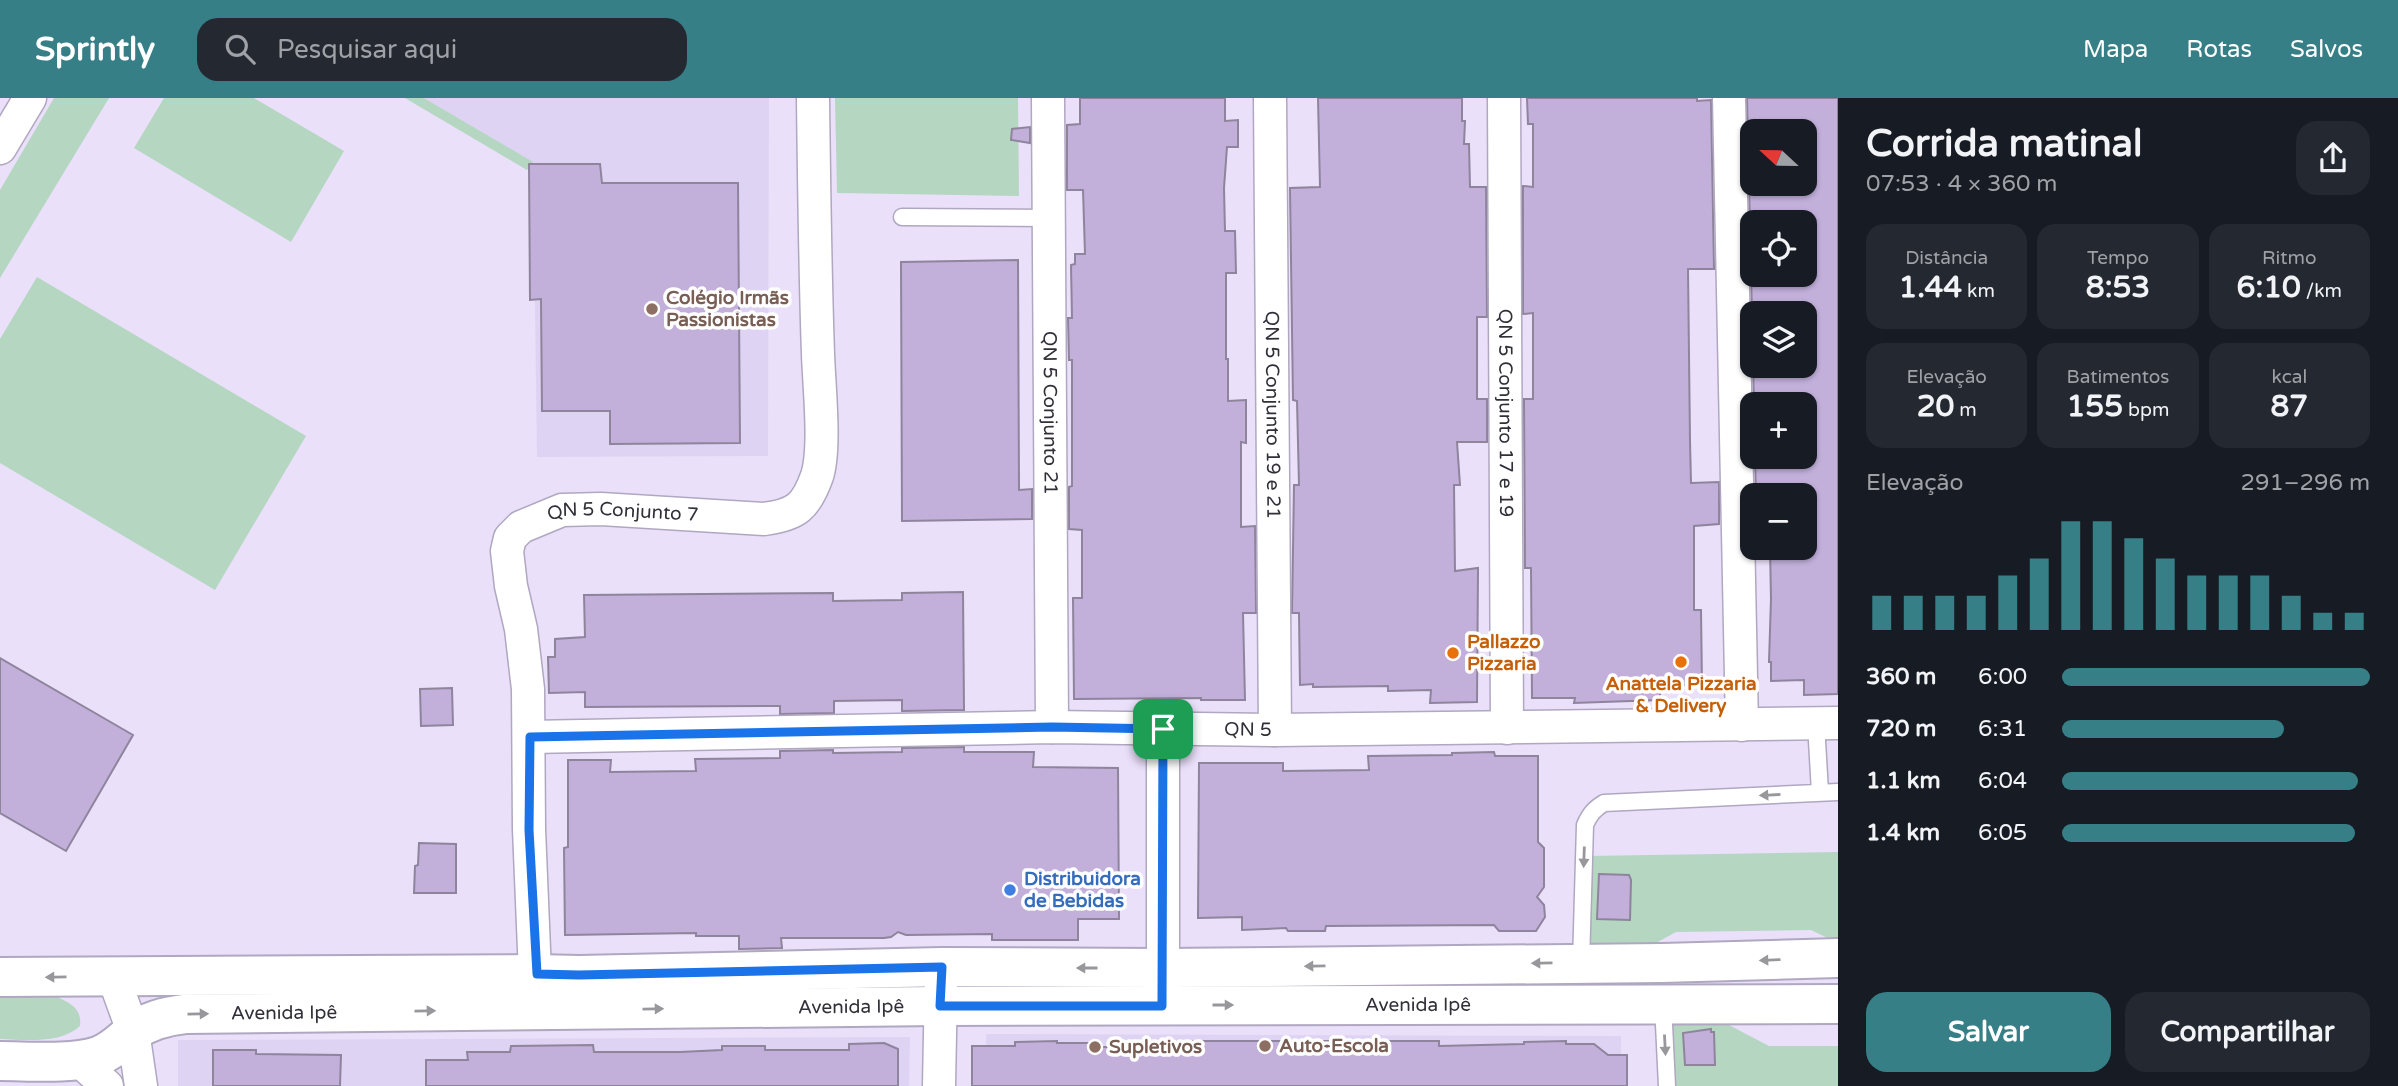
<!DOCTYPE html>
<html lang="pt">
<head>
<meta charset="utf-8">
<style>
  body { margin:0; font-family:"Varela Round",sans-serif; background:#242831; color:#f1f3f6; height:100vh; display:flex; flex-direction:column; font-size:26px; white-space:nowrap }
  * { box-sizing:border-box; margin:0 }
  p { font-size:23px; color:#9ea1a6 }
  .icon { flex:none; width:38px; height:38px; fill:none; stroke:currentColor; stroke-width:2; stroke-linecap:round; stroke-linejoin:round }
  .map { position:relative; flex:1; overflow:hidden }
  .side { display:flex; flex-direction:column; background:#171b24; width:560px }
  .side>* { flex:none }
  .needle { width:46px; rotate:292deg }
  .buttons { position:absolute; left:1740px; top:21px; display:grid; gap:14px }
  .buttons a { display:grid; place-items:center; width:77px; height:77px; border-radius:14px; background:#171b24; box-shadow:0 2px 5px #0004; font-size:35px }
  .pin { position:absolute; display:grid; place-items:center; width:60px; height:60px; color:#fff; margin:-30px; border-radius:14px; box-shadow:0 4px 10px #0006 }
  .round { display:grid; place-items:center; flex:none; width:74px; height:74px; border-radius:21px; background:#242831 }
  .head { display:flex; align-items:center; justify-content:space-between; height:119px; padding:0 28px }
  h1 { font-size:38px; font-weight:800; line-height:52px }
  .stats { display:grid; grid-template-columns:repeat(3,1fr); gap:10px; height:119px; padding:7px 28px }
  .stats div { display:grid; align-content:center; border-radius:18px; background:#242831; text-align:center }
  .stats b { font-size:30px; font-weight:800 }
  .stats small { font-size:19px; font-weight:400 }
  .stats p { font-size:19px }
  .chart { height:196px; padding:14px 28px }
  .chart p { display:flex; justify-content:space-between }
  .chart svg { width:100%; height:126px; margin-top:7px; stroke:#377f86; stroke-width:6 }
  .primary-button { display:flex; gap:14px; margin-top:auto; padding:14px 28px }
  .primary-button a { flex:1; height:80px; border-radius:21px; background:#377f86; color:#fff; font-size:28px; font-weight:800; line-height:80px; text-align:center }
  .primary-button a+a { background:#242831; color:#f1f3f6 }
  ul { padding:0 28px; list-style:none; font-size:23px }
  li { display:grid; grid-template-columns:112px 84px 1fr; align-items:center; height:52px }
  li i { height:18px; border-radius:9px; background:#377f86 }
  header { display:flex; align-items:center; gap:42px; box-sizing:border-box; height:98px; padding:0 35px; background:#377f86; color:#fff }
  header strong { font-size:33px }
  nav { display:flex; gap:38px; margin-inline-start:auto; font-size:24px }
  .search { width:490px; height:63px; background:#242831; display:flex; align-items:center; gap:18px; box-sizing:border-box; padding:0 24px; border-radius:21px; color:#9ea1a6; font-size:26px }
  main { display:flex; flex:1; min-height:0 }
  .map>svg:first-child { display:block }
  .built { fill:#dfd3f4 }
  .green { fill:#b5d6c1 }
  .building { fill:#c2b0db; stroke:#8e849c; stroke-width:2; fill-rule:evenodd }
  .lines { fill:none; stroke-linecap:round; stroke-linejoin:round }
  .lane-casing { stroke:#b0a7c0; stroke-width:19 }
  .street-casing { stroke:#b0a7c0; stroke-width:35 }
  .secondary-casing { stroke:#b0a7c0; stroke-width:42 }
  .lane { stroke:#fff; stroke-width:16 }
  .street { stroke:#fff; stroke-width:32 }
  .secondary { stroke:#fff; stroke-width:38 }
  .oneway { fill:#98979c }
  .route-casing { stroke:#fff; stroke-width:14 }
  .route { stroke:#1a73e8; stroke-width:9 }
  .education-dot { fill:#8d6e63; stroke:#fff; stroke-width:2.5 }
  .food-dot { fill:#e8710a; stroke:#fff; stroke-width:2.5 }
  .shop-dot { fill:#3f7fe0; stroke:#fff; stroke-width:2.5 }
  .labels { text-anchor:middle; dominant-baseline:central; stroke-width:7; stroke-linejoin:round; paint-order:stroke }
  .education-label { font-size:19px; font-weight:bold; fill:#785e54; stroke:#fff; text-anchor:start }
  .street-label { font-size:19px; fill:#322f39; stroke:#fff }
  .food-label { font-size:19px; font-weight:bold; fill:#c56008; stroke:#fff; text-anchor:start }
  .shop-label { font-size:19px; font-weight:bold; fill:#366cbe; stroke:#fff; text-anchor:start }
</style>
</head>
<body>
<header>
<strong>Sprintly</strong>
<div class="search"><svg class="icon" aria-label="search" viewBox="0 0 24 24"><circle cx="10" cy="10" r="6"/><path d="M15 15l6 6"/></svg>Pesquisar aqui</div>
<nav><a>Mapa</a><a>Rotas</a><a>Salvos</a></nav>
</header>
<main>
<div class="map">
<svg width="1838" height="988" viewBox="0 0 1838 988">
  <rect width="100%" height="100%" fill="#eae0fa"/>
  <path class="built" d="M424 0H769L768 358 537 359 533 65Z
    M986 936 1621 938V988H987Z
    M910 939 909 988H178V942Z"/>
  <path class="green" d="M54 0H109L0 180V92Z
    M164 0H254L344 53 291 144 134 50Z
    M405 0H424L533 64 527 72Z
    M835 0H1018L1019 98 837 95Z
    M37 179 306 338 215 492 0 365V241Z
    M1838 754V845L1811 832 1676 834 1636 856 1588 857 1586 758Z
    M56 898C71 906 82 910 80 928 61 946 25 942 0 941V900Z
    M1727 926 1769 948H1838V988H1666L1665 927Z"/>
  <path class="building" d="M1080 0H1225V23L1238 22V49H1227L1224 90 1225 133H1235L1236 175H1226V261H1228V303L1246 302V345L1241 344V429L1255 428 1256 515H1243L1245 602H1201V600L1074 601 1073 500H1082V432L1069 431V389L1072 388V262H1069L1068 220H1072L1071 167 1075 166V156H1085L1083 92H1067V27L1080 26Z
    M1318 0H1462V23H1465L1464 46H1469L1470 89H1486L1487 219H1477V301H1487V344H1457L1460 387H1454L1455 473 1478 470 1477 604 1430 605 1431 592 1388 593V588L1313 589V586L1300 587 1299 515H1292L1294 387H1299L1297 303 1293 302 1290 90 1320 89Z
    M1527 0H1697V3L1711 2 1714 171H1688L1690 343 1691 385 1719 384V426L1694 428V512H1701L1702 587H1660V602L1574 605 1575 600H1532L1531 470H1525L1524 301H1533V215L1523 216V88L1533 89V26H1528Z
    M1747 0H1838V596L1804 597V582L1771 583V564H1769L1771 501 1770 450H1804V397H1756L1755 359H1804V306H1754L1753 268H1804V215H1752L1751 177H1804V124H1752L1751 172ZM1752 33H1804V86H1752Z
    M1030 29V45L1011 42 1012 31Z
    M529 66H600L602 85H738L740 345 610 346V313H542L541 201 530 202Z
    M1018 162 1019 392 1032 391V421L902 423 901 164Z
    M963 494 964 612 902 613V602L834 603V615L780 616V608L585 609V594L549 595 548 559H555V541L585 539 584 497 833 495V503L902 502V495Z
    M0 560 133 637 66 753 0 715Z
    M452 590 453 627 421 628 420 591Z
    M964 649V654H1034L1033 669 1118 670 1119 821H1078V842H992V836L906 837 898 834 891 839 884 840H781L782 850 739 851V838H696V835L565 837 564 750 568 749V662H611L610 674 696 673 695 661 780 660V653L833 652V655L902 654V650Z
    M1494 654 1495 658H1538V744L1544 750V789L1537 799 1544 807 1545 819 1536 833H1499L1494 827 1326 828 1325 833H1288L1286 830 1242 832V819L1198 820 1199 665H1283V673L1369 672 1368 658 1452 657V655Z
    M419 745 456 746V795H414L415 768 418 767Z
    M1599 776 1629 777 1631 782 1630 822 1597 821Z
    M1711 931V934H1714L1715 967H1685L1683 935Z
    M1057 943V945H1099V949H1143L1188 948 1185 943H1439V948L1524 946V944L1566 943V946H1594L1608 957H1627V988H972V948H1015V944Z
    M884 945 898 951V988H426V962H468L467 954H510L511 948 593 947 594 954H680L722 952V948H765V952H849V946Z
    M213 952H256V956L341 957 340 988H213Z"/>
  <g class="lines">
    <g class="lane-casing">
      <path id="lane" d="M902 119 1048 120
        M1816 626 1820 694
        M1581 865 1585 727C1590 716 1594 711 1604 705L1838 694
        M1663 906 1667 988"/>
    </g>
    <g class="street-casing">
      <g id="street">
        <path id="s1" d="M1048 0 1052 629"/>
        <path id="s2" d="M1270 0 1275 632"/>
        <path id="s3" d="M1504 0 1507 630"/>
        <path d="M1729 0 1742 627"/>
        <path d="M0 50 30 0"/>
        <path id="s4" d="M530 639 1052 629 1275 632 1838 625"/>
        <path d="M113 878 133 933 141 988"/>
        <path d="M1163 892V631"/>
        <path id="s5" d="M536 900 529 731 528 591 521 531 511 488 507 453 510 440 521 429 562 412 601 411 764 421C796 417 806 409 817 378 826 350 819 288 818 256 815 170 814 85 813 0"/>
        <path d="M79 962 107 988"/>
        <path d="M939 988 941 884"/>
      </g>
    </g>
    <g class="secondary-casing">
      <g id="secondary">
        <path d="M0 879 537 876 579 877 942 869 1163 870 1662 865 1838 860"/>
        <path id="s6" d="M0 963C29 963 70 967 98 958 113 953 122 942 134 933 150 922 166 918 185 916L940 908 1838 906"/>
      </g>
    </g>
    <use href="#lane" class="lane"/>
    <use href="#street" class="street"/>
    <use href="#secondary" class="secondary"/>
  </g>
  <defs><path id="oneway-solid" d="M-6-.8H1V-3.2L6.5 0L1 3.2V.8H-6Z" transform="scale(1.75)"/></defs>
  <g class="oneway">
    <use href="#oneway-solid" transform="translate(1770 697) rotate(177)"/>
    <use href="#oneway-solid" transform="translate(1584 759) rotate(92)"/>
    <use href="#oneway-solid" transform="translate(1770 862) rotate(178)"/>
    <use href="#oneway-solid" transform="translate(1542 865) rotate(179)"/>
    <use href="#oneway-solid" transform="translate(1315 868) rotate(179)"/>
    <use href="#oneway-solid" transform="translate(1087 870) rotate(-180)"/>
    <use href="#oneway-solid" transform="translate(56 879) rotate(179)"/>
    <use href="#oneway-solid" transform="translate(1223 907)"/>
    <use href="#oneway-solid" transform="translate(653 911) rotate(-1)"/>
    <use href="#oneway-solid" transform="translate(425 913) rotate(-1)"/>
    <use href="#oneway-solid" transform="translate(198 916) rotate(-1)"/>
    <use href="#oneway-solid" transform="translate(1665 947) rotate(87)"/>
  </g>
  <g class="lines">
    <g class="route-casing">
      <path id="route" d="M1052 629 1163 631 1162 908H940L942 869 579 877 537 876 529 732 530 639Z"/>
    </g>
    <use href="#route" class="route"/>
  </g>
  <g class="education-dot">
    <circle cx="652" cy="211" r="7"/>
    <circle cx="1265" cy="948" r="7"/>
    <circle cx="1095" cy="949" r="7"/>
  </g>
  <g class="food-dot">
    <circle cx="1453" cy="555" r="7"/>
    <circle cx="1681" cy="564" r="7"/>
  </g>
  <circle class="shop-dot" cx="1010" cy="792" r="7"/>
  <g class="labels">
    <g class="education-label">
      <text x="666" y="200">Colégio Irmãs<tspan x="666" dy="22">Passionistas</tspan></text>
      <text x="1279" y="948">Auto-Escola</text>
      <text x="1109" y="949">Supletivos</text>
    </g>
    <g class="street-label">
      <text stroke="none"><textPath href="#s1" startOffset="315">QN 5 Conjunto 21</textPath></text>
      <text stroke="none"><textPath href="#s3" startOffset="315">QN 5 Conjunto 17 e 19</textPath></text>
      <text stroke="none"><textPath href="#s2" startOffset="317">QN 5 Conjunto 19 e 21</textPath></text>
      <text stroke="none"><textPath href="#s5" startOffset="583">QN 5 Conjunto 7</textPath></text>
      <text stroke="none"><textPath href="#s4" startOffset="718">QN 5</textPath></text>
      <text stroke="none"><textPath href="#s6" startOffset="1430">Avenida Ipê</textPath></text>
      <text stroke="none"><textPath href="#s6" startOffset="863">Avenida Ipê</textPath></text>
      <text stroke="none"><textPath href="#s6" startOffset="296">Avenida Ipê</textPath></text>
    </g>
    <g class="food-label">
      <text x="1467" y="544">Pallazzo<tspan x="1467" dy="22">Pizzaria</tspan></text>
      <text x="1681" y="586" text-anchor="middle">Anattela Pizzaria<tspan x="1681" dy="22">&amp; Delivery</tspan></text>
    </g>
    <g class="shop-label">
      <text x="1024" y="781">Distribuidora<tspan x="1024" dy="22">de Bebidas</tspan></text>
    </g>
  </g>
</svg>
<div class="buttons">
<a><svg class="needle" viewBox="-14 -14 28 28"><path d="M0-13l5 13h-10z" fill="#e53935"/><path d="M0 13l5-13h-10z" fill="#9ea1a6"/></svg></a>
<a><svg class="icon" aria-label="locate" viewBox="0 0 24 24"><circle cx="12" cy="12" r="6"/><path d="M12 2v4M12 18v4M2 12h4M18 12h4"/></svg></a>
<a><svg class="icon" aria-label="layers" viewBox="0 0 24 24"><path d="M12 4l9 5-9 5-9-5zM3 14l9 5 9-5"/></svg></a>
<a>+</a>
<a>−</a>
</div>
<div class="pin" style="left:1163px;top:631px;background:#1e9e55"><svg class="icon" aria-label="arrive" viewBox="0 0 24 24"><path d="M6 21V4h12l-3 4 3 4H6"/></svg></div>
</div>
<section class="side">
<div class="head"><div><h1>Corrida matinal</h1><p>07:53 · 4 × 360 m</p></div><a class="round"><svg class="icon" aria-label="share" viewBox="0 0 24 24"><path d="M12 15V3M7 8l5-5 5 5M5 13v7h14v-7"/></svg></a></div>
<div class="stats">
<div><p>Distância</p><b>1.44<small> km</small></b></div>
<div><p>Tempo</p><b>8:53</b></div>
<div><p>Ritmo</p><b>6:10<small> /km</small></b></div>
</div>
<div class="stats">
<div><p>Elevação</p><b>20<small> m</small></b></div>
<div><p>Batimentos</p><b>155<small> bpm</small></b></div>
<div><p>kcal</p><b>87</b></div>
</div>
<div class="chart"><p><span>Elevação</span>291–296 m</p>
<svg viewBox="0 0 160 44" preserveAspectRatio="none"><path d="M5 44V32M15 44V32M25 44V32M35 44V32M45 44V25M55 44V19M65 44V6M75 44V6M85 44V12M95 44V19M105 44V25M115 44V25M125 44V25M135 44V32M145 44V38M155 44V38"/></svg>
</div>
<ul>
<li><b>360 m</b>6:00<i style="width:100%"></i></li>
<li><b>720 m</b>6:31<i style="width:72%"></i></li>
<li><b>1.1 km</b>6:04<i style="width:96%"></i></li>
<li><b>1.4 km</b>6:05<i style="width:95%"></i></li>
</ul>
<div class="primary-button"><a>Salvar</a><a>Compartilhar</a></div>
</section>
</main>
</body>
</html>
